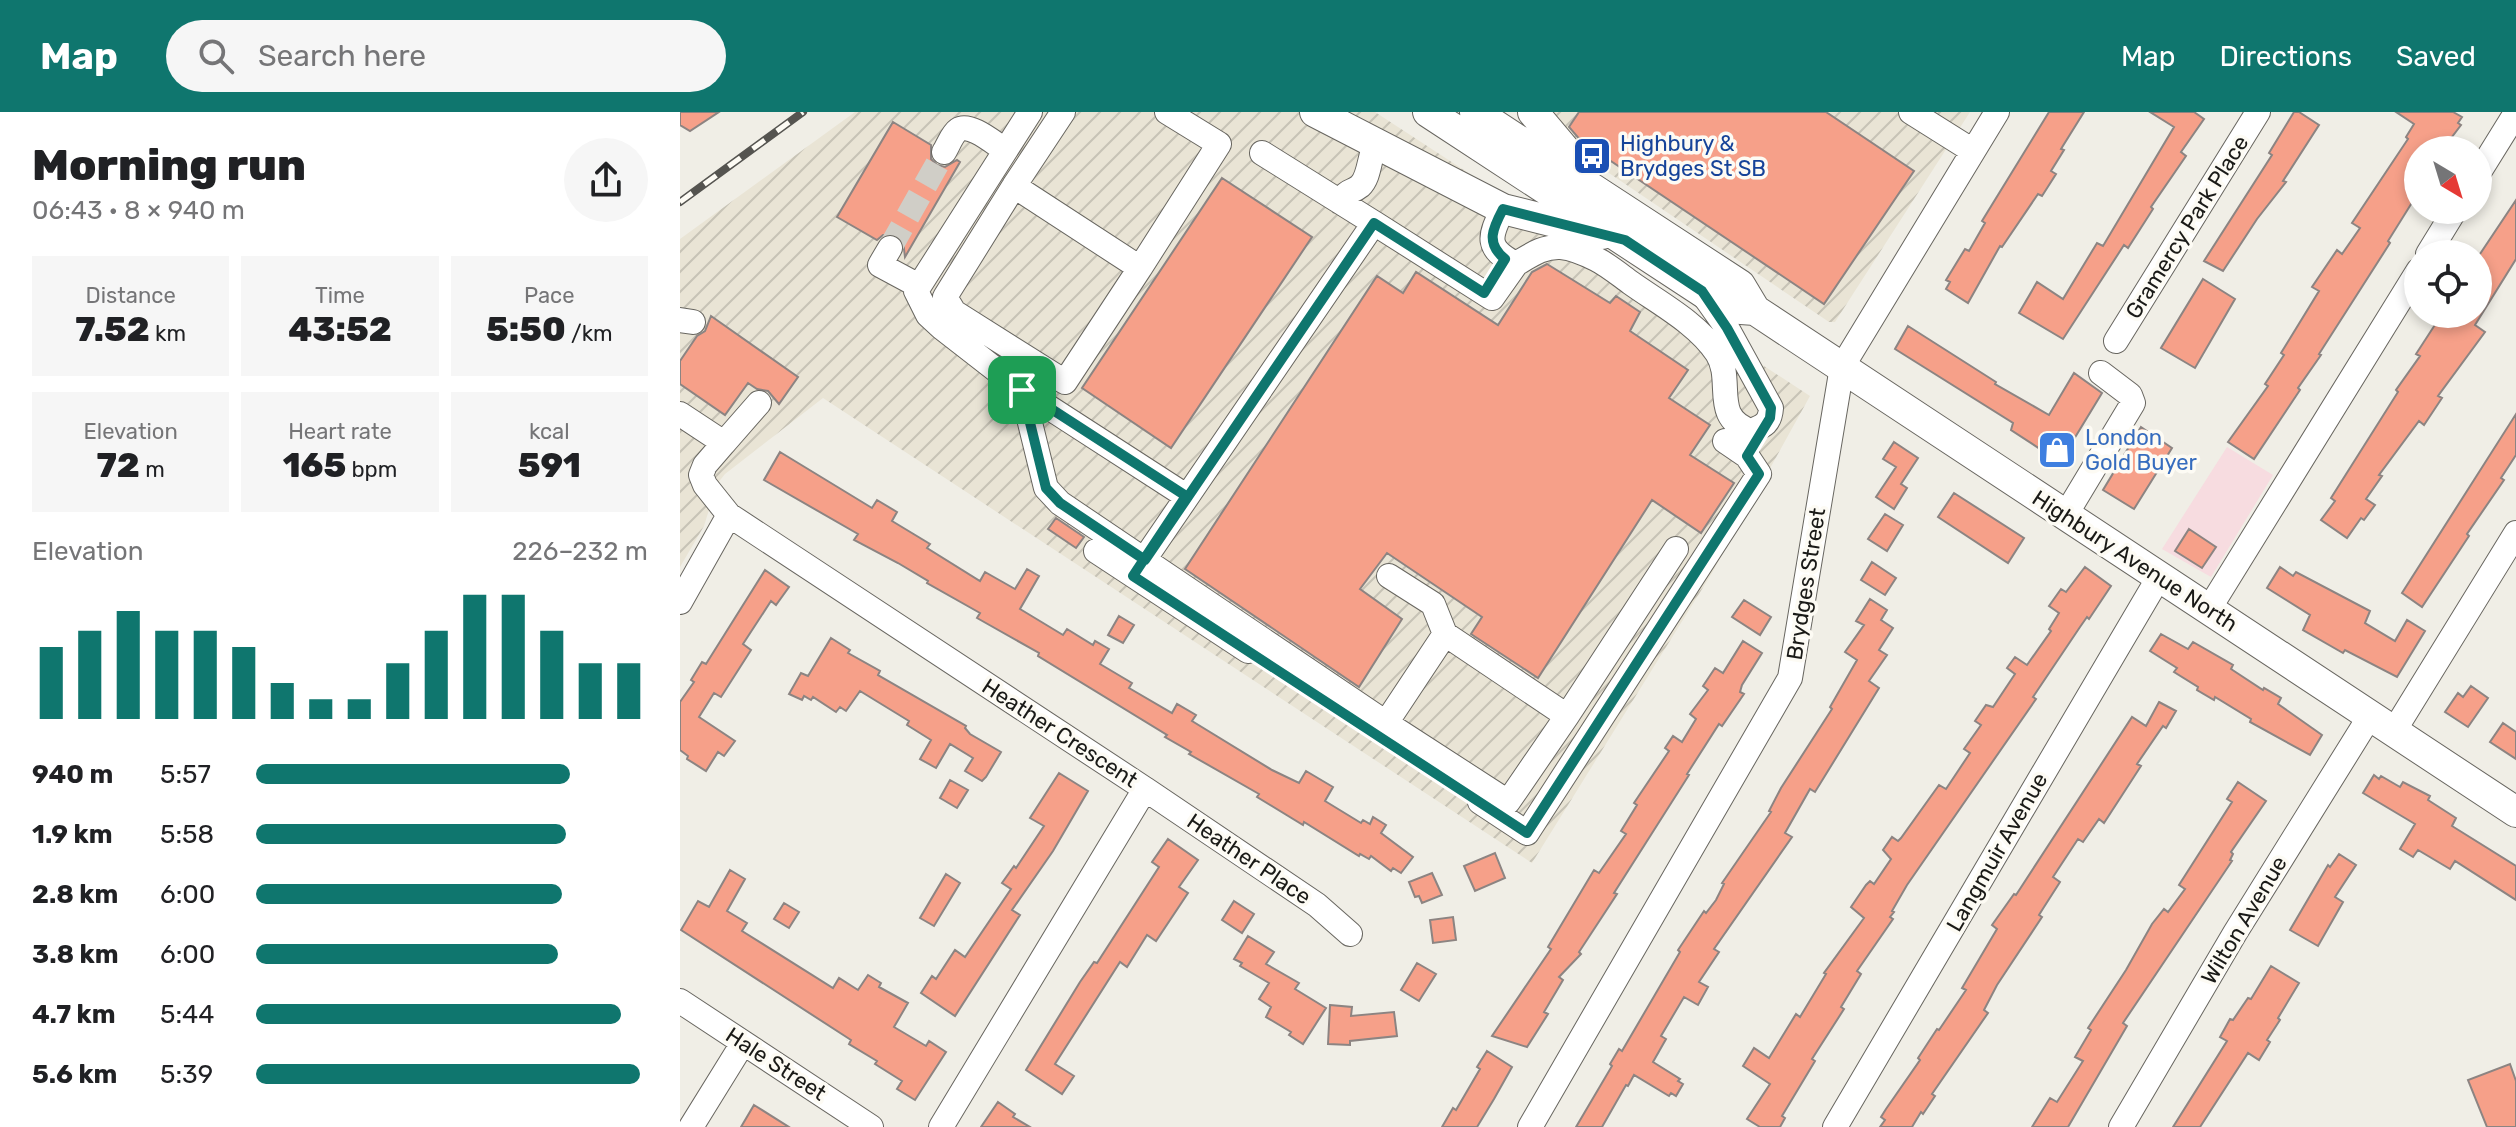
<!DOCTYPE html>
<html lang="en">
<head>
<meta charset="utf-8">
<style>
  body { margin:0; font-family:Rubik,sans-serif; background:#f6f6f6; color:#202124; height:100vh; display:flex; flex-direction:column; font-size:30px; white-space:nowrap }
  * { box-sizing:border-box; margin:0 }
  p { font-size:26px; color:#757577 }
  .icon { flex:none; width:44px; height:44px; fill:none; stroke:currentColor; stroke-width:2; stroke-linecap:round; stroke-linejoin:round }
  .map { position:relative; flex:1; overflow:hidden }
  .details { display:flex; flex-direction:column; background:#fff; width:680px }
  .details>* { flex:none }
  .needle { width:52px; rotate:142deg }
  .tools { position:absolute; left:1724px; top:24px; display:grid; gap:16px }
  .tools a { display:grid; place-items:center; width:88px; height:88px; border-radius:50%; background:#fff; box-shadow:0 4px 12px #0003; font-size:40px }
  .pin { position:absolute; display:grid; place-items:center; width:68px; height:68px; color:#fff; margin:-34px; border-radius:16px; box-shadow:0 4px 12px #0006 }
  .round { display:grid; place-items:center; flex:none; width:84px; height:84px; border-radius:42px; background:#f6f6f6 }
  .overview { display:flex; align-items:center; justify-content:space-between; height:136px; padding:0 32px }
  h1 { font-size:44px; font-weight:800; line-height:60px }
  .figures { display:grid; grid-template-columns:repeat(3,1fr); gap:12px; height:136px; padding:8px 32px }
  .figures div { display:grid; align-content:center; border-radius:0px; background:#f6f6f6; text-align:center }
  .figures b { font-size:34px; font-weight:800 }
  .figures small { font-size:22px; font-weight:400 }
  .figures p { font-size:22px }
  .chart { height:224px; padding:16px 32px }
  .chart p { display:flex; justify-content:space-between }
  .chart svg { width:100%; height:144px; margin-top:8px; stroke:#0f766e; stroke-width:6 }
  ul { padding:0 32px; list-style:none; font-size:26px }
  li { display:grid; grid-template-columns:128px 96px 1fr; align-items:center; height:60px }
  li i { height:20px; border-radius:10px; background:#0f766e }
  header { display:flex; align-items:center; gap:48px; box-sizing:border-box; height:112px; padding:0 40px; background:#0f766e; color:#fff }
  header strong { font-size:38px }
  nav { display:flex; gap:44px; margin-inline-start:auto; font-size:28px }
  .search { width:560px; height:72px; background:#f6f6f6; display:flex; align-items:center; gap:20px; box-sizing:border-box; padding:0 28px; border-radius:44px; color:#757577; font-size:30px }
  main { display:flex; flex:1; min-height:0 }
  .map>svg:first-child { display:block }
  .commercial { fill:#f7dce0 }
  .industrial { fill:url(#industrial-furrows) }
  .building { fill:#f6a089; stroke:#8c8482; stroke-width:2 }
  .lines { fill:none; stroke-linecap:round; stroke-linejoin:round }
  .minor-tunnel { stroke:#d0cec7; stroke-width:24; stroke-dasharray:24 12; stroke-linecap:butt }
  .minor-casing { stroke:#686660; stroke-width:26 }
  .major-casing { stroke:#686660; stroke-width:32 }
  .minor { stroke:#fff; stroke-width:24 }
  .major { stroke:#fff; stroke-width:30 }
  .rail-casing { stroke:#555450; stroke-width:8 }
  .rail { stroke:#fdfbf4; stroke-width:5; stroke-dasharray:15; stroke-linecap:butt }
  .route-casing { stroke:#fff; stroke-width:16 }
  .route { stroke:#0f766e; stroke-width:10 }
  .labels { text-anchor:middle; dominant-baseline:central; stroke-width:7; stroke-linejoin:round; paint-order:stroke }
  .transit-label { font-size:22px; fill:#164399; stroke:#fdfbf4; text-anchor:start }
  .street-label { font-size:22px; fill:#1a1a17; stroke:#fdfbf4 }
  .shop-label { font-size:22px; fill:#366cbe; stroke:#fdfbf4; text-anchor:start }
</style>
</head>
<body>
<header>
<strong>Map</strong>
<div class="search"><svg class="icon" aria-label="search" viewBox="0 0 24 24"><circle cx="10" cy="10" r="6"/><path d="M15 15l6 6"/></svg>Search here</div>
<nav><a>Map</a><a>Directions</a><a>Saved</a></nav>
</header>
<main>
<section class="details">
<div class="overview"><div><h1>Morning run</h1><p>06:43 · 8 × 940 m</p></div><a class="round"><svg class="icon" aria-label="share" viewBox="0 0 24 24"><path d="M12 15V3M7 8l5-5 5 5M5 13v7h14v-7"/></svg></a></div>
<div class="figures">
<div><p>Distance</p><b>7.52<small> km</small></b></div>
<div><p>Time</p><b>43:52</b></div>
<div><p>Pace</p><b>5:50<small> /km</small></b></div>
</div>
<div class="figures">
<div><p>Elevation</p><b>72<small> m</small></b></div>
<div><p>Heart rate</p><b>165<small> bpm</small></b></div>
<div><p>kcal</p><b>591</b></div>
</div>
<div class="chart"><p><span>Elevation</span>226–232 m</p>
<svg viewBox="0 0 160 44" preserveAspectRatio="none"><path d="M5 44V22M15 44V17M25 44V11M35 44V17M45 44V17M55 44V22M65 44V33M75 44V38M85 44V38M95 44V27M105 44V17M115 44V6M125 44V6M135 44V17M145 44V27M155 44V27"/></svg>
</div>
<ul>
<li><b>940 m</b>5:57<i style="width:80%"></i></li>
<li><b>1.9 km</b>5:58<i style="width:79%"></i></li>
<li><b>2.8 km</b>6:00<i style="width:78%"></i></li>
<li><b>3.8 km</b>6:00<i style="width:77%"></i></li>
<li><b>4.7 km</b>5:44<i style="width:93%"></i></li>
<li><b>5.6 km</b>5:39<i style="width:98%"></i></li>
</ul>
</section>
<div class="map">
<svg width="1836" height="1015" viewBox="0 0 1836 1015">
  <defs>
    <pattern id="industrial-furrows" width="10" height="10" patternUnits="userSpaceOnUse" patternTransform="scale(2)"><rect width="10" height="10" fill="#e9e4d5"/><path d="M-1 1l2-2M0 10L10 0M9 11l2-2" fill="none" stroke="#c7c3b6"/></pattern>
  </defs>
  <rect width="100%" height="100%" fill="#f0eee6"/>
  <path class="commercial" d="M1547 335 1593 363 1531 465 1482 437Z"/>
  <path class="industrial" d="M175 0H695L1130 284 1032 461 852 751 143 286 45 362 37 372 24 414 0 455V127Z
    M839 0H1290L1155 210H1149Z"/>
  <path class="building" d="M0 0H39L10 19 0 13Z
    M899 0H1146L1234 59 1144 192 901 29 889 15Z
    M1369 0H1404L1381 37 1384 38 1371 59 1376 62 1362 84 1358 82 1322 135 1320 134 1288 191 1266 177 1270 170 1266 168 1285 137 1289 139 1305 111 1302 109Z
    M1470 0H1514L1524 7 1501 40 1506 44 1471 95 1473 97 1448 136 1444 133 1383 227 1339 201 1357 170 1383 187 1417 131 1423 134 1494 15Z
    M1614 0H1619L1639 13 1603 69 1606 70 1577 107 1543 159 1524 149 1592 43 1589 41Z
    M1716 0H1773L1782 5 1778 11 1781 13 1762 38H1738V81L1708 129 1710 131 1639 242 1641 243 1618 276 1620 278 1574 347 1548 330 1588 274 1585 272 1604 243 1601 241 1639 179 1632 175 1657 138 1662 142 1680 116 1672 111 1728 27 1726 25 1734 12Z
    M213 10 251 33V47L257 53 265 55 277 48 280 50 225 145 223 129 217 123H203L197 128 157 105Z
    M542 66 632 125 491 336 402 276Z
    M1836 88V147L1795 213 1805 220 1758 284 1762 286 1744 313 1739 309 1699 363 1702 364 1686 387 1695 393 1684 408 1681 406 1667 426 1641 408 1655 389 1651 386 1718 280 1716 278 1740 244 1736 242 1762 202H1798V145Z
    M867 152 930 191 936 184 960 200 950 219 1008 258 989 286 1030 313 1010 343 1054 371 1021 421 972 388 858 566 791 522 802 505 707 441 680 477 722 507 679 575 505 457 697 164 723 181 736 160 818 213 852 160Z
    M1523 167 1555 187 1515 256 1481 236Z
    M31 204 118 265 99 292 88 279 77 277 68 271 45 303 0 272V249L17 224 25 219Z
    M1228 214 1316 270 1315 272 1369 303 1394 261 1422 281 1380 350 1331 318 1333 311 1215 237Z
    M1836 302V343L1821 366 1824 368 1787 422 1789 424 1742 495 1722 481Z
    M1461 315 1492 336 1454 397 1423 378Z
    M1214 330 1238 346 1221 372 1227 376 1214 397 1196 385 1216 355 1203 347Z
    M100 340 192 396 197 388 217 400 212 409 250 432 247 436 300 469 305 460 335 477 347 457 359 464 340 497 383 523 387 517 413 533 415 529 429 537 420 552 452 571 449 576 492 601 497 592 516 603 512 609 592 658 619 671 626 659 653 675 645 689 681 711 683 708 690 712 693 705 706 713 701 721 733 745 721 761 713 756 711 759 691 744 689 747 680 742 679 744 624 710 623 713 577 685 579 682 509 642 511 640 485 625 487 623 358 544 359 541 297 506 300 501 247 471 248 469 218 451 174 428 178 422 84 368Z
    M1274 381 1344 426 1328 451 1258 405Z
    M1205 402 1223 413 1207 439 1188 427Z
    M376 406 404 425 396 436 368 417Z
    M1509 417 1536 435 1522 456 1495 439Z
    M1192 450 1216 466 1205 483 1181 468Z
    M1405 455 1431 474 1409 507 1407 505 1400 515 1353 585 1356 587 1227 773 1212 799 1214 800 1210 805 1213 807 1177 859 1181 862 1161 895 1164 897 1132 947 1135 949 1102 1004 1105 1006 1100 1015H1080L1067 1007 1090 972 1063 954 1074 936 1089 946 1116 902 1120 905 1146 862 1144 861 1184 806 1171 795 1186 773 1190 769 1194 772 1211 747 1203 738 1212 725 1218 729 1221 726 1259 673 1266 677 1290 641 1284 637 1301 613 1295 609 1306 593 1313 595 1335 562 1327 556 1335 545 1347 553 1371 519 1369 517 1379 501 1369 494 1381 477 1386 480Z
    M1600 455 1613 464 1616 460 1690 499 1685 511 1715 529 1727 508 1745 519 1717 565 1665 538 1663 541 1623 518 1630 503 1587 476Z
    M85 458 109 475 96 493 91 489 63 532 71 538 41 585 34 581 19 605 55 629 44 644 38 640 26 659 7 647 8 644 0 638V590L14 570 11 568 22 550 26 552Z
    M1190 487 1207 498 1201 508 1213 516 1199 538 1207 543 1189 569 1199 576 1135 680 1130 677 1105 721 1112 725 1034 837 1039 840 1019 870 1028 875 1018 893 1004 885 981 924 986 927 973 950 1000 967 998 969 1003 972 996 984 991 981 989 984 954 963 948 974 946 973 922 1015H896L932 954 930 952 939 937 942 939 1000 840 998 838 1024 799 1026 801 1036 788 1044 772 1042 771 1091 700 1089 699 1101 676 1152 597 1150 595 1177 548 1165 540 1184 513 1176 509Z
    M1064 488 1091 505 1080 523 1052 505Z
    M439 504 454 513 443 531 428 523Z
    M1481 522 1508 537 1513 530 1553 553 1551 557 1583 578 1584 576 1601 586 1598 592 1642 623 1630 643 1570 610 1571 607 1535 585 1534 588 1517 578 1518 575 1494 560 1497 556 1470 539Z
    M151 526 170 538 168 541 200 559 198 563 286 614 285 616 290 622 321 640 306 665 302 669 285 659 293 646 270 632 256 656 240 647 251 628 227 613 229 609 180 579 166 599 160 595 156 600 133 585 131 588 124 584 122 588 109 582 121 561 128 564Z
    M1063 529 1082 541 1062 573 1060 580 1064 582 1042 614 1039 612 1007 662 1009 663 934 781 937 782 899 840 901 842 879 865 883 868 864 900 868 902 847 935 812 924 871 837 868 835 914 758 919 761 946 722 941 719 957 693 954 691 958 685 989 639 985 636 993 624 1002 630 1016 607 1010 602 1028 578 1023 574 1035 556 1043 561Z
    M1791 574 1808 586 1788 615 1765 600 1778 581 1783 585Z
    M1479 590 1496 599 1486 616 1483 614 1457 652 1461 654 1424 711 1419 707 1403 730 1398 727 1373 765 1380 770 1364 795 1359 803 1362 805 1317 873 1304 898 1308 901 1252 982 1255 984 1243 1002 1241 1000 1232 1015H1200L1205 1008 1201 1005 1206 997 1240 948 1238 946 1257 917 1259 918 1286 878 1282 876 1317 817 1312 813 1334 782 1336 783 1452 605 1466 614Z
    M1823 611 1836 620V647L1810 630Z
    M379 661 408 679 373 739 332 798 340 803 275 904 241 881 252 864 256 867 275 838 285 845 331 777 322 771 334 754 336 756 364 714 350 706Z
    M1694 663 1699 667 1701 664 1720 675 1723 670 1750 684 1748 688 1776 706 1772 714 1836 754V788L1775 749 1770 757 1738 738 1733 745 1720 737 1735 712 1683 681Z
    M270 668 288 678 277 696 260 686Z
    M1558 670 1586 689 1551 740 1553 742 1550 748 1552 749 1443 911 1447 914 1388 1015H1352L1370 986 1377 990 1403 949 1395 945 1411 918 1408 916 1446 858 1472 812 1484 797 1488 800 1505 777 1499 773 1552 690 1547 687Z
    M488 727 518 748 499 775 508 781 476 829 467 823 447 855 440 850 375 952 394 964 382 982 346 958 400 870 414 850 417 851 479 755 472 750Z
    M815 741 825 766 795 779 784 754Z
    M1659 742 1676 753 1655 785 1663 790 1638 834 1610 818 1648 753 1650 755Z
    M50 758 65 767 47 799 67 811 62 819 153 876 159 866 178 878 188 863 201 871 199 875 228 891 214 915 246 934 249 929 266 940 235 988 217 977 222 969 195 952 197 949 169 932 171 928 1 818 18 789 29 795Z
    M752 761 762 783 742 791 739 784 735 785 729 770Z
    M266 762 280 771 254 814 240 806Z
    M554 789 574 802 562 821 542 808Z
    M104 791 119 800 109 816 94 807Z
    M773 805 776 828 753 831 750 808Z
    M568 824 594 840 586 852 619 871 615 877 646 896 623 932 609 923 611 920 586 905 591 895 579 887 589 871 560 854 562 851 554 847Z
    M737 851 756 862 739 889 721 878Z
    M1591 854 1619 871 1598 906 1600 908 1587 928 1590 930 1579 948 1568 941 1520 1015H1493L1547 929 1540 925 1550 907 1553 908 1568 886 1571 887Z
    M650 893 672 895 671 904 714 900 717 924 670 929V933L648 932Z
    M807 939 832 955 814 987 797 1015H762L773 996 776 998 800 957 797 955Z
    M1830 952 1836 969V1015H1807L1788 968Z
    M318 990 335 1002 333 1005 350 1015H301Z
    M74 993 109 1015H61Z"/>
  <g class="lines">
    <path class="minor-tunnel" d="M210 136 264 40"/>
    <g class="minor-casing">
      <path id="minor" d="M350 0 236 179 248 203 261 215 342 278 506 384
        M383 0 334 74 460 156 539 32 487 0
        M1231 0 1293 39
        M264 40C268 34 272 22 278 18 290 10 315 32 325 38
        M582 41 694 111
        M1798 62 1834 4
        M334 74 265 185 274 200 385 270 460 156
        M660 90C669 76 670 82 680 74 690 65 689 44 696 31
        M823 97C809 125 805 136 836 152 851 143 863 134 881 135 891 136 906 142 916 147 928 153 940 163 951 171 979 191 1017 211 1037 241 1055 269 1030 305 1071 319 1084 314 1090 311 1091 296L1047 216 1025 185
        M210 136 200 153 239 174
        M1748 142 1775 98
        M0 208 13 210
        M1436 229 1578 0
        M342 278 366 376 380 391 706 611 765 522 887 604 828 690 706 611
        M0 302 44 331 25 353 21 363 25 373 49 403
        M44 331 79 291
        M1385 404 1453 291 1450 283 1421 261
        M416 439 568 539
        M455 461 694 111 812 186 836 152
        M709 464 753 492 765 522
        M0 490 49 403 465 677 261 1015
        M1529 497 1738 159
        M887 604 996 437
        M1714 619 1836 421
        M465 677 637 793 670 822
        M800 690 847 721 1079 362 1067 344 1045 329
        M0 889 191 1015
        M11 1015 63 931
        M850 1015 1110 566 1162 255 1317 0
        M1155 1015 1479 465
        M1441 1015 1555 821 1690 604"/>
    </g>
    <g class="major-casing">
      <path id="major" d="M635 0 823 97 922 122
        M748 0 1047 196 1075 198
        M795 0 1060 173 1075 198 1836 700
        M853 0 901 57"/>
    </g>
    <use href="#minor" class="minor"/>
    <use href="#major" class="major"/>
    <g class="rail-casing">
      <path id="rail" d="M0 90 123 0"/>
    </g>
    <use href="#rail" class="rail"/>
  </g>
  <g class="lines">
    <g class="route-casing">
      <path id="route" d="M342 278 366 376 380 391 465 448 694 111 804 181 825 147C805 131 813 116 823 97L945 128 1022 179 1047 216 1091 296 1090 306 1067 344 1079 362 847 721 453 464 506 384 342 278"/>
    </g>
    <use href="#route" class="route"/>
  </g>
  <defs>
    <g id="bus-square" transform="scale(2)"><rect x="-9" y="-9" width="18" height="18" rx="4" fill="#1a4fb4" stroke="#fdfbf4"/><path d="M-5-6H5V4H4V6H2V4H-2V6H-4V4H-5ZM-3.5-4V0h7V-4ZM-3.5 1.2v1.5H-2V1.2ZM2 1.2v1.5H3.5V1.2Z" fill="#fff"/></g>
    <g id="shop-square" transform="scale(2)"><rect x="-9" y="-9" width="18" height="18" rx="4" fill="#3f7fe0" stroke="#fdfbf4"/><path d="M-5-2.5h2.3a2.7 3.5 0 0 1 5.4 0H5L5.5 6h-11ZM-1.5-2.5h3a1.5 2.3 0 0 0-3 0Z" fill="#fff"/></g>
  </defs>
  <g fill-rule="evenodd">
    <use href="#bus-square" x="912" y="44"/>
    <use href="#shop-square" x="1377" y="338"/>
  </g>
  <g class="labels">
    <g class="transit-label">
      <text x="940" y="31">Highbury &amp;<tspan x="940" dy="25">Brydges St SB</tspan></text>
    </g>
    <g class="street-label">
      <text transform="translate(1507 115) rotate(-58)">Gramercy Park Place</text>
      <text transform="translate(1455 449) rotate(33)">Highbury Avenue North</text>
      <text transform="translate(1126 472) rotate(-81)">Brydges Street</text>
      <text transform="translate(380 621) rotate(33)">Heather Crescent</text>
      <text transform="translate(1317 740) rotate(-60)">Langmuir Avenue</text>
      <text transform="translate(569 747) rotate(34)">Heather Place</text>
      <text transform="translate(1564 808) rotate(-59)">Wilton Avenue</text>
      <text transform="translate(96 952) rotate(33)">Hale Street</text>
    </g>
    <g class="shop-label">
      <text x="1405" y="325">London<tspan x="1405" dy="25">Gold Buyer</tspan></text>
    </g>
  </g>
</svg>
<div class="tools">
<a><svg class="needle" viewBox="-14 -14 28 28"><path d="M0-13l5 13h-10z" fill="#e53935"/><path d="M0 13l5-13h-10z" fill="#757577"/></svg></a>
<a><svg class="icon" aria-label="locate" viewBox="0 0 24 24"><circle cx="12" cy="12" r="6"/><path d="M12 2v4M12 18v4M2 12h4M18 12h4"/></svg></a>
</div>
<div class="pin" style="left:342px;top:278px;background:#1e9e55"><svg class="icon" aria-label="arrive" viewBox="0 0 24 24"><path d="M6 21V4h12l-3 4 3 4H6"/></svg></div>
</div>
</main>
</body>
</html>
